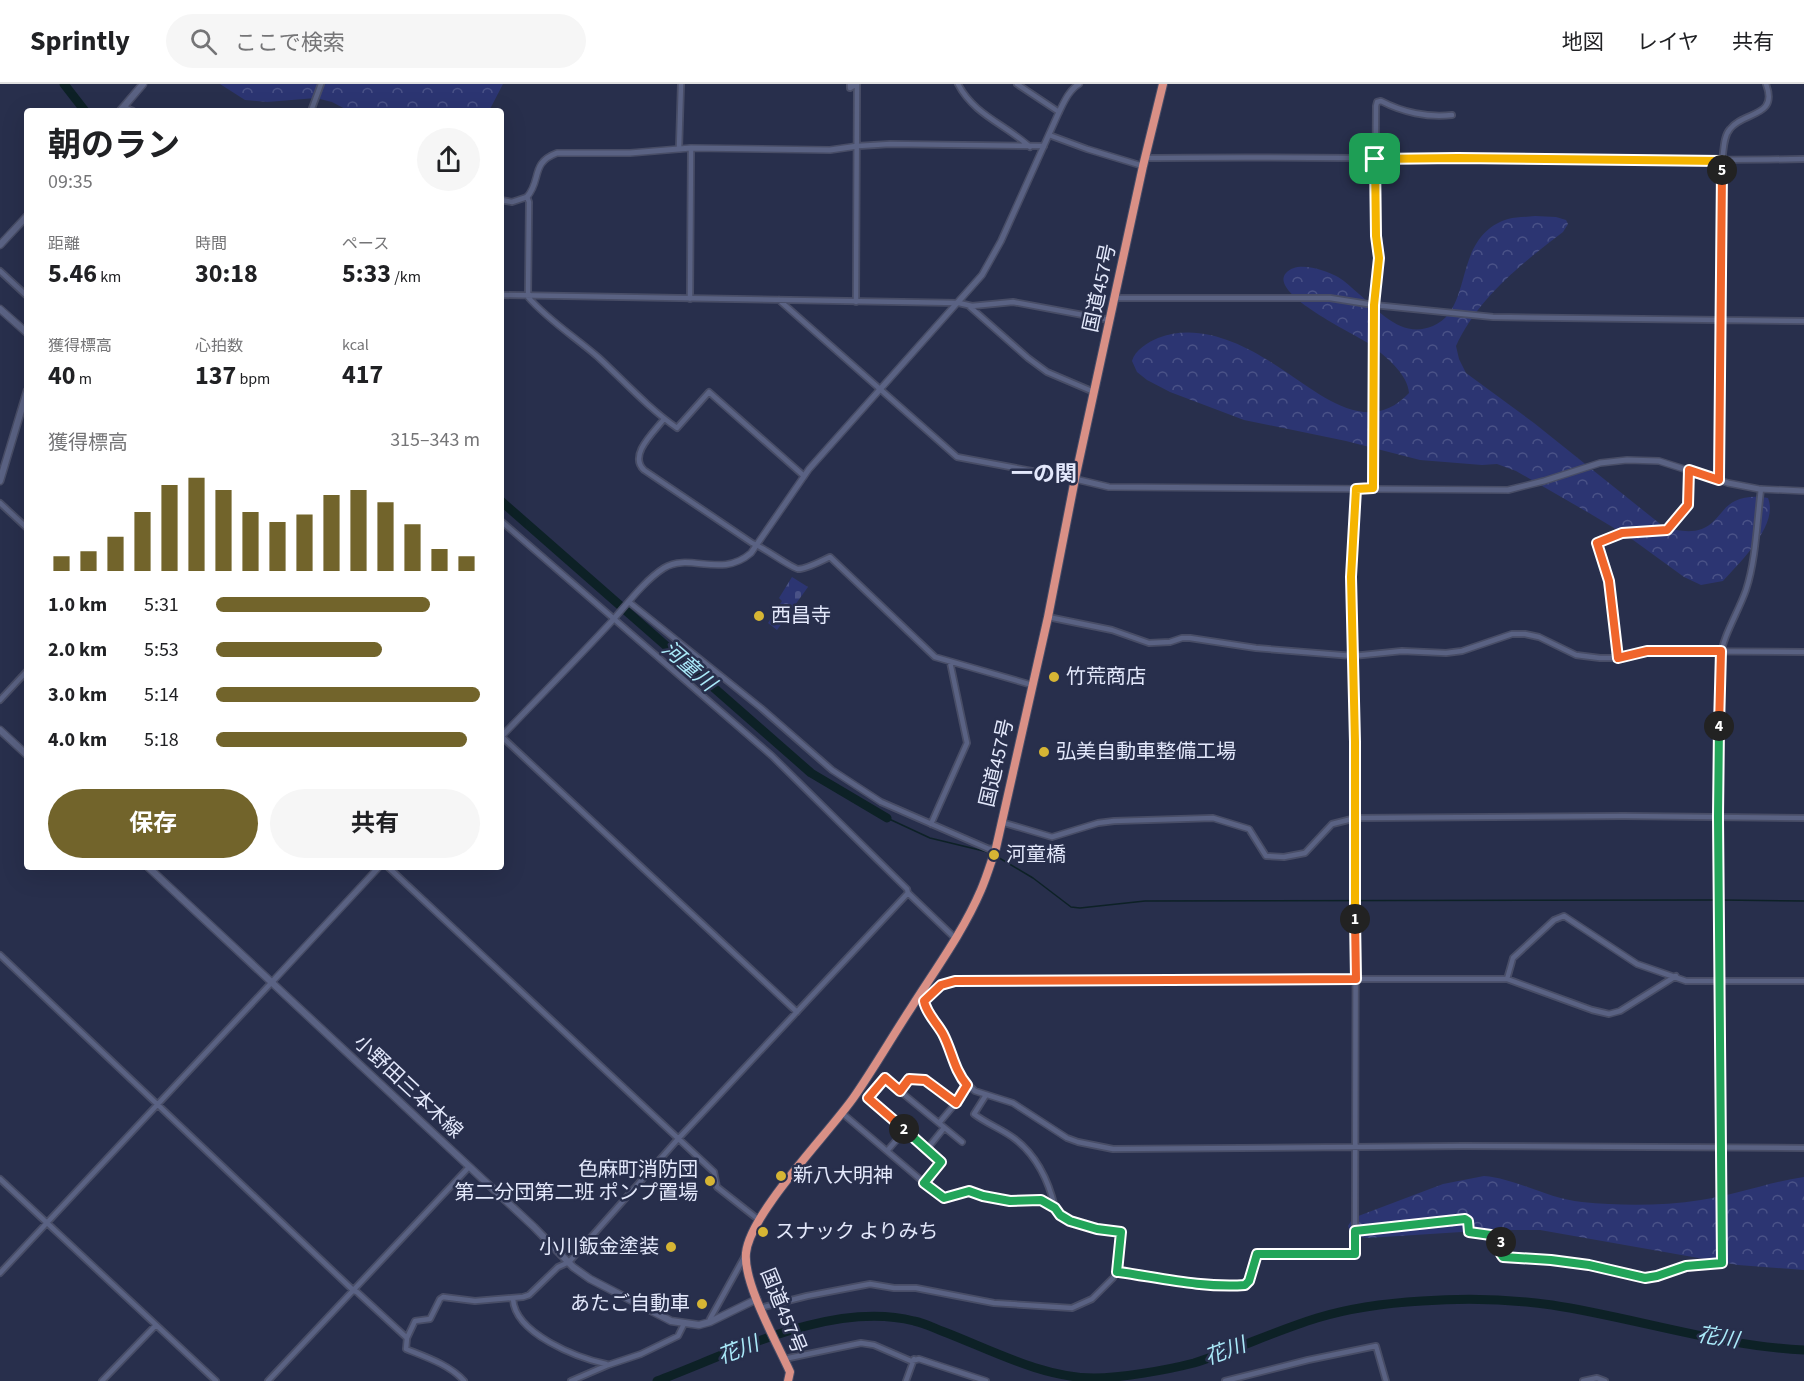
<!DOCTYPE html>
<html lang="ja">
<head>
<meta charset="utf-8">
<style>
  body { margin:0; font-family:"Source Sans 3","Noto Sans JP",sans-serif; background:#f6f6f6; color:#202124; height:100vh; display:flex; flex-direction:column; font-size:22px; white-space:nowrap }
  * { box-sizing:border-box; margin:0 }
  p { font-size:20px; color:#757577 }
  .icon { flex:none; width:33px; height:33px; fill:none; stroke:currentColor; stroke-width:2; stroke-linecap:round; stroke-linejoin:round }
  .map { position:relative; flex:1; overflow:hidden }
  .drawer { position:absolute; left:24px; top:24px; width:480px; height:762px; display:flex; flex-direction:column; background:#fff; border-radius:6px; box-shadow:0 6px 24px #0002 }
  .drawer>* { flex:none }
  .pin { position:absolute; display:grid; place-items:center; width:51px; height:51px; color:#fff; margin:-26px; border-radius:12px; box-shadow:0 3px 9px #0006 }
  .km { position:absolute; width:30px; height:30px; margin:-15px; border-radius:50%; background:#222; color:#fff; font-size:16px; line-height:30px; text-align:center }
  .round { display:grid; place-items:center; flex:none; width:63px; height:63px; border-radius:32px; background:#f6f6f6 }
  .summary { display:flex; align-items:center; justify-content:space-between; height:102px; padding:0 24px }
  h1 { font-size:33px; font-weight:700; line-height:45px }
  .metrics { display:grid; grid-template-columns:repeat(3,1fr); gap:9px; height:102px; padding:6px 24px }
  .metrics div { display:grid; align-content:center }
  .metrics b { font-size:26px; font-weight:700 }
  .metrics small { font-size:16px; font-weight:400 }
  .metrics p { font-size:16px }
  .chart { height:168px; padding:12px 24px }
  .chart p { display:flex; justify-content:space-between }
  .chart svg { width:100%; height:108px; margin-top:6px; stroke:#72642b; stroke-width:6 }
  .primary-button { display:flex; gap:12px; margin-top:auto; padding:12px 24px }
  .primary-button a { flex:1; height:69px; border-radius:36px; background:#72642b; color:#fff; font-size:24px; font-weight:700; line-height:69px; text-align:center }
  .primary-button a+a { background:#f6f6f6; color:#202124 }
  ul { padding:0 24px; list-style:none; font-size:20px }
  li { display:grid; grid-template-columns:96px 72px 1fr; align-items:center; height:45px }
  li i { height:15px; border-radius:8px; background:#72642b }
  header { display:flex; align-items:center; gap:36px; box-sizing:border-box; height:84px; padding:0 30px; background:#fff; border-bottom:2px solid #e0e0e0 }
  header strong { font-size:28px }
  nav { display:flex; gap:33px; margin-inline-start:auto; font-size:21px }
  .search { width:420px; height:54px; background:#f6f6f6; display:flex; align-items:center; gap:15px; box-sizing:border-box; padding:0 21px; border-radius:33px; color:#757577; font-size:22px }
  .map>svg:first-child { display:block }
  .forest { fill:url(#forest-crowns) }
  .cemetery { fill:url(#cemetery-stones) }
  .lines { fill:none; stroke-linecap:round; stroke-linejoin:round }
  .stream { stroke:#0d2126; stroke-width:1.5 }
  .river { stroke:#0d2126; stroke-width:9 }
  .minor-casing { stroke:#484d66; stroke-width:8 }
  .tertiary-casing { stroke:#484d66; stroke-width:8 }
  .secondary-casing { stroke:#484d66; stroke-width:9 }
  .trunk-casing { stroke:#484d66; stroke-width:10 }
  .minor { stroke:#5a6283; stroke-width:4.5 }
  .tertiary { stroke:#5a6283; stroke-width:5 }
  .secondary { stroke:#5a6283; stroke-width:6 }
  .trunk { stroke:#d99086; stroke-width:8 }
  .split-1-casing { stroke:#fff; stroke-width:12 }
  .split-2-casing { stroke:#fff; stroke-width:12 }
  .split-3-casing { stroke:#fff; stroke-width:12 }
  .split-4-casing { stroke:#fff; stroke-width:12 }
  .split-5-casing { stroke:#fff; stroke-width:12 }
  .split-6-casing { stroke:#fff; stroke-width:12 }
  .split-1 { stroke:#f5b400; stroke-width:8 }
  .split-2 { stroke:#f0652b; stroke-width:8 }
  .split-3 { stroke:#22a559; stroke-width:8 }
  .split-4 { stroke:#22a559; stroke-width:8 }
  .split-5 { stroke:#f0652b; stroke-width:8 }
  .split-6 { stroke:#f5b400; stroke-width:8 }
  .poi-dot { fill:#d6b534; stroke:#282f4c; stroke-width:2 }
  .labels { text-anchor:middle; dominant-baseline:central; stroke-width:5; stroke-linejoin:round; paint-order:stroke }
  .street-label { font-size:20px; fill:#e3e8fb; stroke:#282f4c }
  .poi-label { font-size:20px; fill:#e3e8fb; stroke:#282f4c; text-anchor:start }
  .water-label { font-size:21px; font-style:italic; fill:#aaeaf9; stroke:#282f4c }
  .quarter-label { font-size:22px; font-weight:bold; fill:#e3e8fb; stroke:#282f4c }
</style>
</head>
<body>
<header>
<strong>Sprintly</strong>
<div class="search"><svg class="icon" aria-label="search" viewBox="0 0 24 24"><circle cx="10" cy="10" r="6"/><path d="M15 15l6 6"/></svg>ここで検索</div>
<nav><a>地図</a><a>レイヤ</a><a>共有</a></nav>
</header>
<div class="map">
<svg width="1804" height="1297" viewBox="0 0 1804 1297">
  <defs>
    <pattern id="forest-crowns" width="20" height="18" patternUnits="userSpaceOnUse" patternTransform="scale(1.5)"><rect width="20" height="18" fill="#2c3572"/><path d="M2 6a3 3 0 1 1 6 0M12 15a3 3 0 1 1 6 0" fill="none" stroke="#4a5287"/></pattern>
    <pattern id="cemetery-stones" width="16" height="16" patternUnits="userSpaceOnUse" patternTransform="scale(1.5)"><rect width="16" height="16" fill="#2c3572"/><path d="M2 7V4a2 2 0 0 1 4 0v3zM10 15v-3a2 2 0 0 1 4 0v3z" fill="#4a5287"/></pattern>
  </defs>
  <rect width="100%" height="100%" fill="#282f4c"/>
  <path class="forest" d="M220 0H503L489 27H349L332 18 316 14 267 18 245 16Z
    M1535 132 1556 133 1566 136 1568 140 1563 148C1522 179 1478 214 1456 262L1459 275 1466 289 1534 339 1664 443C1682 448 1700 451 1714 437 1721 430 1726 421 1735 417 1745 412 1758 412 1768 414 1779 441 1740 478 1723 497L1701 501 1684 493 1629 453 1589 429 1516 387 1497 380 1482 381 1420 376 1346 357 1244 336 1170 308 1147 296 1137 288 1132 277C1135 266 1148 258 1158 254 1201 237 1248 262 1283 286 1321 311 1368 353 1409 309 1408 290 1385 272 1371 261 1359 252 1267 210 1286 189 1297 176 1325 186 1338 193 1345 197 1352 204 1359 210 1380 228 1402 255 1433 242 1475 224 1451 153 1508 135 1516 133 1527 133 1535 132Z
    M1484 1092C1518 1095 1548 1115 1582 1118 1621 1122 1662 1122 1701 1116 1736 1111 1769 1098 1804 1093V1186L1738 1181 1540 1146H1493L1367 1154C1358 1153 1351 1152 1348 1142L1353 1134 1443 1100Z"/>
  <path class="cemetery" d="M792 493 808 503 777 546 768 539 782 517 779 514Z"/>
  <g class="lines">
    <path class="stream" d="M887 734 930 754 992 769
      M996 772 1033 794 1071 823 1080 824 1145 817 1717 816
      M1722 816 1804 817"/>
    <path class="river" d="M64 0 85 27
      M501 417 811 689 887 734
      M657 1297C732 1269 832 1216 914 1237 925 1239 936 1245 947 1249 993 1267 1044 1294 1094 1294 1121 1294 1167 1286 1194 1279 1235 1266 1275 1247 1317 1234 1350 1224 1387 1219 1422 1217 1465 1214 1510 1215 1552 1221 1636 1234 1719 1262 1804 1266"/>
    <g class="minor-casing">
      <path id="minor" d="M850 0V4L857 0
        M958 0C974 31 1005 40 1030 63
        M1017 0 1059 28
        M124 23 133 27
        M311 27 321 0
        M1049 51 1087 65 1143 82
        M858 62 890 60 1044 62
        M679 65 681 0
        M1145 74C1365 71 1584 79 1804 75
        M501 116 512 118 527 113 529 118 528 213C548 236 575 253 598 273 624 297 648 324 677 344L709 308 804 392
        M0 187 27 212
        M501 211 959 219 972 222 1013 218 1110 236
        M1116 214H1330L1374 221 1493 233 1804 237
        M690 215 691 64
        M779 216 957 373 1075 395
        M856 218 857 0
        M969 222 1028 274 1047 288 1094 308
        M664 335C654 348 628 371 644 386L752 459C763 463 791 484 798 485 807 485 821 477 830 473L935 573 1032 601
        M1719 396 1722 77C1724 66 1723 53 1730 45 1743 27 1779 34 1766 0
        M1373 404 1374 221 1379 174 1375 152 1376 22 1377 18 1381 17C1402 28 1428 34 1452 31
        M0 419 27 444
        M501 437 772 672 907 805 908 809 955 854
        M629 518 761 624 832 686 881 718 989 765 996 764
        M1048 533 1112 546 1149 559 1170 558 1182 554H1190L1256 564 1353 572 1402 567 1446 569 1462 567 1512 550H1525L1539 553 1576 571 1600 574H1618L1656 567 1804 568
        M1618 574 1609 497 1597 459 1622 449 1667 445 1688 421 1689 386
        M0 616 27 587
        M501 652 797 928
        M1001 738 1052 753 1098 739 1114 737 1213 734 1249 745 1266 772 1284 773 1305 769 1332 740 1356 734 1624 732 1804 734
        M931 740 967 659 950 578
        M388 783 714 1088 717 1103 759 1136
        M0 871 354 1207 357 1208 407 1254 415 1237 430 1235 440 1215 443 1213 475 1217 523 1213 529 1211 558 1183 569 1178 678 1055 908 809
        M1507 895 1513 874 1554 836 1564 832 1637 880 1686 897H1804
        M920 910 925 917V923L944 951 949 967 963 996 975 1007 1013 1019 1067 1054 1078 1058 1113 1065 1463 1062 1804 1064
        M925 917 941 901 955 897 1156 895H1507L1592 926 1609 930 1620 927 1676 892
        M900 1007 909 995 925 996 956 1019
        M986 1011 974 1030C987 1040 1002 1045 1015 1055 1037 1072 1049 1098 1055 1124
        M939 1039 961 1013 967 1001
        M927 1065 944 1044
        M887 1067 905 1046
        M0 1095 216 1297
        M924 1099 941 1078 868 1014 885 995 962 1058
        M1355 1147 1465 1135 1468 1137 1469 1147 1500 1153 1501 1170 1503 1173 1551 1176 1589 1181 1645 1194 1657 1192 1686 1182 1722 1179 1718 733 1720 575C1723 551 1738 529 1746 506 1756 476 1757 437 1761 405
        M1117 1188C1158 1196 1203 1204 1245 1201L1249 1197 1257 1170H1355L1356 734 1351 493 1356 405
        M0 1189 272 898
        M513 1215C515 1250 578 1274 606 1280
        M760 1224 807 1212 870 1200 894 1204H916L994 1219 1072 1224 1092 1215 1113 1194 1118 1186 1121 1148 1070 1137 1055 1124 1041 1116 1010 1117 991 1114 969 1106 948 1114 941 1113 842 1029
        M710 1238V1235L746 1170
        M407 1254 406 1265C426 1273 450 1281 464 1297
        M784 1275 861 1259 874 1261 911 1277 919 1275 986 1297
        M102 1297 156 1241
        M268 1297 469 1083
        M571 1297 608 1281 641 1270 678 1252 684 1240
        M906 1297 914 1275
        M1225 1297 1308 1276 1376 1262 1386 1297
        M1583 1297 1597 1294 1605 1297"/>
    </g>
    <g class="tertiary-casing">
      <path id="tertiary" d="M527 113C542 96 530 79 557 69H630L691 64 830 66 858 62
        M1075 395 1109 403 1508 406 1544 397 1600 379 1627 376 1659 377 1728 399 1759 405 1804 407
        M501 653C538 614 576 576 612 537 627 520 645 496 664 484 690 468 721 495 751 469L809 385 982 191 1001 157 1059 28C1064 18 1069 6 1079 0
        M272 898 379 783"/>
    </g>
    <g class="secondary-casing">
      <path id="secondary" d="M120 27 143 0
        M0 161 27 132
        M0 225 27 249
        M0 397 27 307
        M0 646 27 671
        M148 783 534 1143 573 1183 590 1195 671 1237 699 1241 710 1238 757 1215"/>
    </g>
    <g class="trunk-casing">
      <path id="trunk" d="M788 1297 790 1288C777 1259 743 1199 746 1169 750 1129 829 1049 854 1013 874 984 892 953 911 924 935 886 963 848 981 806 987 792 991 778 996 764L1048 533 1075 395 1143 82 1163 0"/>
    </g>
    <use href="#minor" class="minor"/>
    <use href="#tertiary" class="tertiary"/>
    <use href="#secondary" class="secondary"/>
    <use href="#trunk" class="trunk"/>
  </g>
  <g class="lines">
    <g class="split-1-casing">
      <path id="split-1" d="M1355 835V658L1351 493 1356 405 1373 404 1374 221 1379 174 1376 152 1375 75"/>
    </g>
    <g class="split-2-casing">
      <path id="split-2" d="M904 1045 868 1014 885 994 900 1007 909 995 925 996 956 1019 967 1001C954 986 952 967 943 950 937 939 926 929 924 917L941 901 955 897 1356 895 1355 835"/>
    </g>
    <g class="split-3-casing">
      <path id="split-3" d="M904 1045 941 1078 924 1099 944 1114 969 1107 983 1112 1010 1117 1041 1116 1055 1124 1060 1131 1070 1137 1097 1145 1121 1148 1117 1188H1119C1161 1194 1203 1204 1245 1201L1249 1197 1257 1170H1355V1147L1465 1135 1468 1137 1469 1148 1498 1152 1501 1154V1158"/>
    </g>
    <g class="split-4-casing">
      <path id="split-4" d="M1501 1158V1170L1503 1173 1551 1176 1589 1181 1645 1194 1657 1192 1686 1182 1722 1179 1718 733 1719 642"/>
    </g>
    <g class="split-5-casing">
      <path id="split-5" d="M1719 642 1721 567H1647L1618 574 1609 497 1597 459 1622 449 1667 446 1688 421 1689 386 1719 396 1722 86"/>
    </g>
    <g class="split-6-casing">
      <path id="split-6" d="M1375 75 1458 74 1722 77V86"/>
    </g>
    <use href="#split-1" class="split-1"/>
    <use href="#split-2" class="split-2"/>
    <use href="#split-3" class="split-3"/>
    <use href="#split-4" class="split-4"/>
    <use href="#split-5" class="split-5"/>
    <use href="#split-6" class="split-6"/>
  </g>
  <g class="poi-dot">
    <circle cx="759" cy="532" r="6"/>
    <circle cx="1054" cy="593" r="6"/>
    <circle cx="1044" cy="668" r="6"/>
    <circle cx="994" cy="771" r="6"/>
    <circle cx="781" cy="1092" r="6"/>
    <circle cx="710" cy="1097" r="6"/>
    <circle cx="763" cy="1148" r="6"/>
    <circle cx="671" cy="1163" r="6"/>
    <circle cx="702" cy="1220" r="6"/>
  </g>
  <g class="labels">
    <g class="street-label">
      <text transform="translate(1100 204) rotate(-78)">国道457号</text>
      <text transform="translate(997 679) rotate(-77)">国道457号</text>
      <text transform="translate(408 1003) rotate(43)">小野田三本木線</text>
      <text transform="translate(783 1227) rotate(68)">国道457号</text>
    </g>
    <g class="poi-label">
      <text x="771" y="532">西昌寺</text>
      <text x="1066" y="593">竹荒商店</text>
      <text x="1056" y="668">弘美自動車整備工場</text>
      <text x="1006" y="771">河童橋</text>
      <text x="698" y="1086" text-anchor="end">色麻町消防団<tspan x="698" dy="23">第二分団第二班 ポンプ置場</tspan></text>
      <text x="793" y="1092">新八大明神</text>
      <text x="775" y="1148">スナック よりみち</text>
      <text x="659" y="1163" text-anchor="end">小川鈑金塗装</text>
      <text x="690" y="1220" text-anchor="end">あたご自動車</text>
    </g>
    <g class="water-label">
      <text transform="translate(689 582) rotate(41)">河童川</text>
      <text transform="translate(1718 1253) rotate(9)">花川</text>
      <text transform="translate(738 1266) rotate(-21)">花川</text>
      <text transform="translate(1225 1267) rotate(-20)">花川</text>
    </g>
    <g class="quarter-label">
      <text x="1044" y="390">一の関</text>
    </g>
  </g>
</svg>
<div class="pin" style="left:1375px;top:75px;background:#1e9e55"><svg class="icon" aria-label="arrive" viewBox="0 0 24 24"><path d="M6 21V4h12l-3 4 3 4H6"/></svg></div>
<b class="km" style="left:1355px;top:835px">1</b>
<b class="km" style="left:904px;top:1045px">2</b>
<b class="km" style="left:1501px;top:1158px">3</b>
<b class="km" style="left:1719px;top:642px">4</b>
<b class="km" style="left:1722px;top:86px">5</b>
<section class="drawer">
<div class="summary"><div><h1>朝のラン</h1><p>09:35</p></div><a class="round"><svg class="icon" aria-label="share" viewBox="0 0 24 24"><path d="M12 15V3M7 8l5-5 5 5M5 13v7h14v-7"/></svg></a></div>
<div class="metrics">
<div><p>距離</p><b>5.46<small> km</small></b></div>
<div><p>時間</p><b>30:18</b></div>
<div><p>ペース</p><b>5:33<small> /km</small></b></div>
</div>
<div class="metrics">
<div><p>獲得標高</p><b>40<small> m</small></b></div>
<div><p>心拍数</p><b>137<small> bpm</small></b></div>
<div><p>kcal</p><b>417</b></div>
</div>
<div class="chart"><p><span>獲得標高</span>315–343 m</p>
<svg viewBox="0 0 160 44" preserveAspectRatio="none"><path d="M5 44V38M15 44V36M25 44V30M35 44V20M45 44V9M55 44V6M65 44V11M75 44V20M85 44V24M95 44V21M105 44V13M115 44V11M125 44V16M135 44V25M145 44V35M155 44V38"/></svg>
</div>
<ul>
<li><b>1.0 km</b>5:31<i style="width:81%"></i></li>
<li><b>2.0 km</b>5:53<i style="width:63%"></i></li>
<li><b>3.0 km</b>5:14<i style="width:100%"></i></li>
<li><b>4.0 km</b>5:18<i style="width:95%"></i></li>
</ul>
<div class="primary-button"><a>保存</a><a>共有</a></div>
</section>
</div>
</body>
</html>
